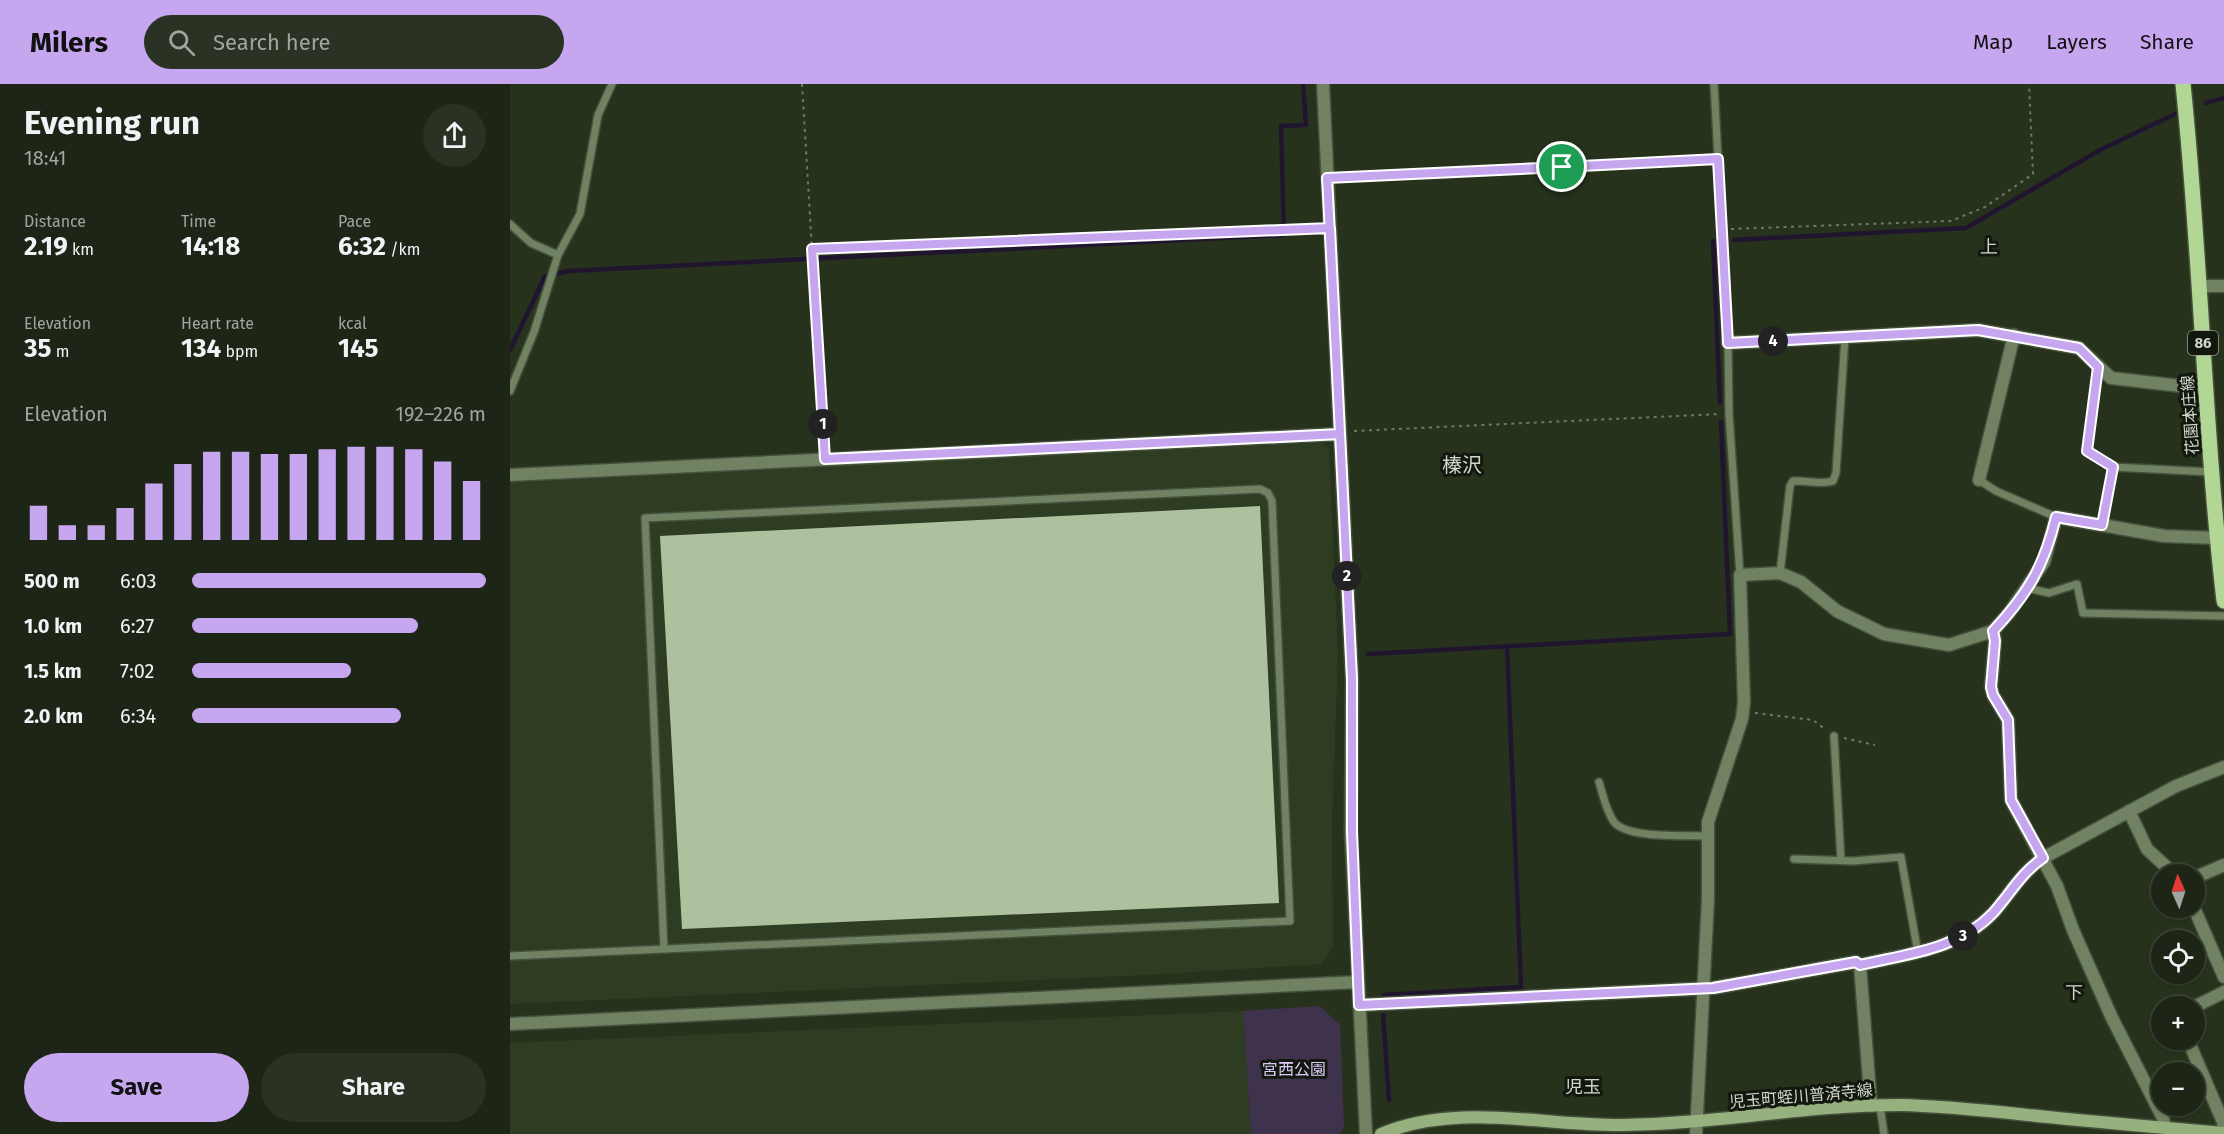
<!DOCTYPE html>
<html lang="en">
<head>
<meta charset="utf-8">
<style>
  body { margin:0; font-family:"Fira Sans","Noto Sans JP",sans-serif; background:#2a3223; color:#f1f3f6; height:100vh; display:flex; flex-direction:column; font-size:22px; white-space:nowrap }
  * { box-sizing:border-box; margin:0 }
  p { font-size:20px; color:#a0a5a1 }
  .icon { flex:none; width:33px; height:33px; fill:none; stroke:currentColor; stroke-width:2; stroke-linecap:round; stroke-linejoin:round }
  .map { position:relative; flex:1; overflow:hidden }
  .drawer { display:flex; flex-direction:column; background:#1d2616; width:510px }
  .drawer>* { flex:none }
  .needle { width:39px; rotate:357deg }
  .buttons { position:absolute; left:1641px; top:780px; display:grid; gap:12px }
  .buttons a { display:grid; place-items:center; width:54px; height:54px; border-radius:50%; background:#1d2616; box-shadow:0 2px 4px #0004,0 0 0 2px #3b4335; font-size:30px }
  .pin { position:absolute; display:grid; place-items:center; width:51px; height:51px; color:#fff; margin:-26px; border:3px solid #fff; border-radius:50%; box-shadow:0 2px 6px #0007 }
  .km { position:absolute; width:30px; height:30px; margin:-15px; border-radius:50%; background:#222; color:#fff; font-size:16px; line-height:30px; text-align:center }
  .round { display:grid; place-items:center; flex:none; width:63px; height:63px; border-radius:32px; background:#2a3223 }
  .head { display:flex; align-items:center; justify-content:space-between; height:102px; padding:0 24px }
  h1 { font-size:33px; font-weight:700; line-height:45px }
  .stats { display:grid; grid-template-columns:repeat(3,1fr); gap:9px; height:102px; padding:6px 24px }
  .stats div { display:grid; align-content:center }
  .stats b { font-size:26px; font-weight:700 }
  .stats small { font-size:16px; font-weight:400 }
  .stats p { font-size:16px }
  .chart { height:168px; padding:12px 24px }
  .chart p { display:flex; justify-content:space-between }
  .chart svg { width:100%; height:108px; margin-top:6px; stroke:#c7a6f0; stroke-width:6 }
  .action { display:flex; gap:12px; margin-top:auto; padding:12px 24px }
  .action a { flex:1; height:69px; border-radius:36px; background:#c7a6f0; color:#111; font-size:24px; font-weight:700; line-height:69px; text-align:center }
  .action a+a { background:#2a3223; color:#f1f3f6 }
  ul { padding:0 24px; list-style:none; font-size:20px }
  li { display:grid; grid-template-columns:96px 72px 1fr; align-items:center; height:45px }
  li i { height:15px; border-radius:8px; background:#c7a6f0 }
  header { display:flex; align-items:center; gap:36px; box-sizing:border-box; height:84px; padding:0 30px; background:#c7a6f0; color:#111 }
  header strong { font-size:28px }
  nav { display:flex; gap:33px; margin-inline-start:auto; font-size:21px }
  .search { width:420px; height:54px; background:#2a3223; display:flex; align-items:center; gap:15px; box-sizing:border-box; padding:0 21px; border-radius:33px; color:#a0a5a1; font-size:22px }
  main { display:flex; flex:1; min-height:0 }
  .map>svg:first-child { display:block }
  .built { fill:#2e3c21 }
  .green { fill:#3e324d }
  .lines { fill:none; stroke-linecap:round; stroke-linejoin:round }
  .stream { stroke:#21142f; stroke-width:4.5 }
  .building { fill:#aec19e }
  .service-casing { stroke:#45503c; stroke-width:10 }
  .minor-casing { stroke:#45503c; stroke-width:15 }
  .tertiary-casing { stroke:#45503c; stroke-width:15 }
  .secondary-casing { stroke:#45503c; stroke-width:15 }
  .primary-casing { stroke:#45503c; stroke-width:18 }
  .path { stroke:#6f7867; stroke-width:2; stroke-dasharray:3 4.5; stroke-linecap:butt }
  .service { stroke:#708262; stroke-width:7 }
  .minor { stroke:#708262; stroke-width:12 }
  .tertiary { stroke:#708262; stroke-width:12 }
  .secondary { stroke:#96b17e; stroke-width:12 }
  .primary { stroke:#b2d694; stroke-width:15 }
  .route-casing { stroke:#fff; stroke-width:12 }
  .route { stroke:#c7a6f0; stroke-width:8 }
  .labels { text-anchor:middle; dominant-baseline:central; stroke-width:6; stroke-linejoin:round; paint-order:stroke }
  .shield { fill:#13180f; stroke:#979e92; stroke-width:1.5 }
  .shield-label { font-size:15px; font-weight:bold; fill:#cfd7ca }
  .street-label { font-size:16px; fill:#cfd7ca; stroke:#13180f }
  .park-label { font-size:16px; fill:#ddc9f7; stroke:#13180f }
  .neighbourhood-label { font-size:18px; fill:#cfd7ca; stroke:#13180f }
  .quarter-label { font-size:20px; fill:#cfd7ca; stroke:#13180f }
</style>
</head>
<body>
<header>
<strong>Milers</strong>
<div class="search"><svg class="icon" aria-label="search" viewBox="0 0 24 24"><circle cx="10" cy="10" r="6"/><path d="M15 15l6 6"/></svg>Search here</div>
<nav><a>Map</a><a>Layers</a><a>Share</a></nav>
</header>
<main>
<section class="drawer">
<div class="head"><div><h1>Evening run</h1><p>18:41</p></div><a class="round"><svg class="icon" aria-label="share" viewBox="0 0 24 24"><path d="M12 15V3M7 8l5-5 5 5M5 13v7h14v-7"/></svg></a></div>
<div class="stats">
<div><p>Distance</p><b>2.19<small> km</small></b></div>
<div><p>Time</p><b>14:18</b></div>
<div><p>Pace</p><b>6:32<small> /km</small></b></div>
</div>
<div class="stats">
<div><p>Elevation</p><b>35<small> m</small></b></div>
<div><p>Heart rate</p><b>134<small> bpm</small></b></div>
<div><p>kcal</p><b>145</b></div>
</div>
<div class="chart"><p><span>Elevation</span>192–226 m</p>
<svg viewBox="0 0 160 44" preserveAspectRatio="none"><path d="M5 44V30M15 44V38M25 44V38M35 44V31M45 44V21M55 44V13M65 44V8M75 44V8M85 44V9M95 44V9M105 44V7M115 44V6M125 44V6M135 44V7M145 44V12M155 44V20"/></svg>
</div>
<ul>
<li><b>500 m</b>6:03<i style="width:100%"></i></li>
<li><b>1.0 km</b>6:27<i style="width:77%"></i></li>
<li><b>1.5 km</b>7:02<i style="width:54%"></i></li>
<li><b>2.0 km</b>6:34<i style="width:71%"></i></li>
</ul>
<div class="action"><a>Save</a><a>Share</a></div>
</section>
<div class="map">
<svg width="1714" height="1050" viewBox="0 0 1714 1050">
  <rect width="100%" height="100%" fill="#27321d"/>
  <path class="built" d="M811 359 819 364 828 570 822 737 823 863 811 880 635 891 0 920V397Z
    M733 927 741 1050H0V959Z"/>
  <path class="green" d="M810 922 830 941 834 1043 830 1050H741L733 927Z"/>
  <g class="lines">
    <path class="stream" d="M1696 19 1714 14
      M1224 156 1456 144 1590 66 1665 30
      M1203 157 1210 319
      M0 266 35 192 59 187 774 151 771 42 796 41 793 0
      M858 570 1220 550 1211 338
      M874 911 1011 903 997 562
      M873 931 879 1016"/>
  </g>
  <path class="building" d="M750 422 769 819 172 845 150 452Z"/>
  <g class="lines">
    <g class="service-casing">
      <path id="service" d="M1204 0 1218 259 1219 330 1230 491
        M0 140 21 159 48 171
        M1589 283 1577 367 1603 383 1701 388
        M0 307 24 248 48 171 70 130 88 31 102 0
        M1469 396 1486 407 1546 433
        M1592 441 1603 383
        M1270 489 1280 402 1283 397C1296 396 1310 401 1323 397L1326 389 1335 253
        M1517 504 1539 509 1567 500 1573 529 1714 532
        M1324 652 1331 776
        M1089 698C1093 711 1096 727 1104 738 1118 755 1175 751 1197 752
        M1284 775 1343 777 1391 773 1408 869
        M0 872 780 837 762 417 758 409 750 405 135 434 154 865
        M1370 1022 1374 1050"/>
    </g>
    <g class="minor-casing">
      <path id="minor" d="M1688 202H1714
        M1218 259 1468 246 1569 264 1601 294 1697 305
        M0 391 830 350
        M1469 396 1504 251
        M1483 547 1485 557 1481 603 1483 611 1498 636 1501 716 1547 802 1563 846 1602 934 1653 1034 1655 1044
        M1619 727 1637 765 1664 790
        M1684 794 1714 781
        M1684 824 1714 893
        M1350 881 1361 1022
        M849 921 1203 904 1346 878 1350 881C1396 870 1448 866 1483 829 1500 810 1511 789 1533 774L1666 702 1714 683
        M1684 923 1714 908
        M1678 956 1713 1038 1714 1047
        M1186 1050 1198 815V738L1232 635 1234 618 1230 491 1270 489 1291 498 1327 527 1374 550 1439 561 1483 547 1499 529 1534 478 1546 433 1654 452 1706 454"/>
    </g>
    <g class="tertiary-casing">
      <path id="tertiary" d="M813 0 842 595 841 748 856 1050
        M0 940 848 898"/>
    </g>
    <g class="secondary-casing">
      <path id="secondary" d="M871 1050C948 1018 1033 1042 1113 1041 1206 1040 1297 1021 1389 1021 1439 1022 1489 1028 1538 1033 1597 1039 1655 1044 1714 1049"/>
    </g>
    <g class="primary-casing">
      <path id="primary" d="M1673 0C1691 172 1694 345 1714 517"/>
    </g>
    <path class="path" d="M292 0 314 362
      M830 93 1199 75
      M1221 145 1441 137 1475 123 1523 90 1519 0
      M302 165 808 145
      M844 347 1210 330
      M1245 629 1303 636 1316 646
      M1334 654 1365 661"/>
    <use href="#service" class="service"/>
    <use href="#minor" class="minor"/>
    <use href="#tertiary" class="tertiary"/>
    <use href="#secondary" class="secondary"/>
    <use href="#primary" class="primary"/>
  </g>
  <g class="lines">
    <g class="route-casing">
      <path id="route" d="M1052 83 817 94C822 179 826 264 830 350L315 375 302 165 820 144 842 595V748L849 921 1203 904 1346 878 1350 881C1396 870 1448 866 1483 829 1500 810 1511 789 1533 774L1501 716 1498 636 1483 611 1481 603 1485 557 1483 547C1518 510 1534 482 1546 433L1592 441 1603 383 1577 367 1588 283 1569 264 1468 246 1218 259 1208 75 1052 83"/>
    </g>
    <use href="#route" class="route"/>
  </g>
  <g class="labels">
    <rect class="shield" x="1678" y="247" width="30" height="24" rx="4.5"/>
    <g class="shield-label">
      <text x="1693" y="259">86</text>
    </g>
    <g class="street-label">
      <text transform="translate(1680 331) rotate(-94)">花園本庄線</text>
      <text transform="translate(1291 1012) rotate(-5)">児玉町蛭川普済寺線</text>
    </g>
    <g class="park-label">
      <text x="784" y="985">宮西公園</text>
    </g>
    <g class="neighbourhood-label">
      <text x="1479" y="163">上</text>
      <text x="1564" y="909">下</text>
      <text x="1073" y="1003">児玉</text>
    </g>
    <g class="quarter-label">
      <text x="952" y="381">榛沢</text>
    </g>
  </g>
</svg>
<div class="buttons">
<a><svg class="needle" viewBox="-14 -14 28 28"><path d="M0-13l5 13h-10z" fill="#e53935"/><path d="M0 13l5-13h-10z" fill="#a0a5a1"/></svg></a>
<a><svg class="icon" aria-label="locate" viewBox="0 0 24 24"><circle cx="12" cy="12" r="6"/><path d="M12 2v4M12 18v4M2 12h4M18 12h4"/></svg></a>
<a>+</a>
<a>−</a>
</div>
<div class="pin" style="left:1052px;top:83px;background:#1e9e55"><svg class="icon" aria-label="arrive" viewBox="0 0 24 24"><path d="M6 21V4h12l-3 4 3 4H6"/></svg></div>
<b class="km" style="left:313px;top:340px">1</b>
<b class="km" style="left:837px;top:492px">2</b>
<b class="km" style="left:1453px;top:852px">3</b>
<b class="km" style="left:1263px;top:257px">4</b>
</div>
</main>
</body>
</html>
